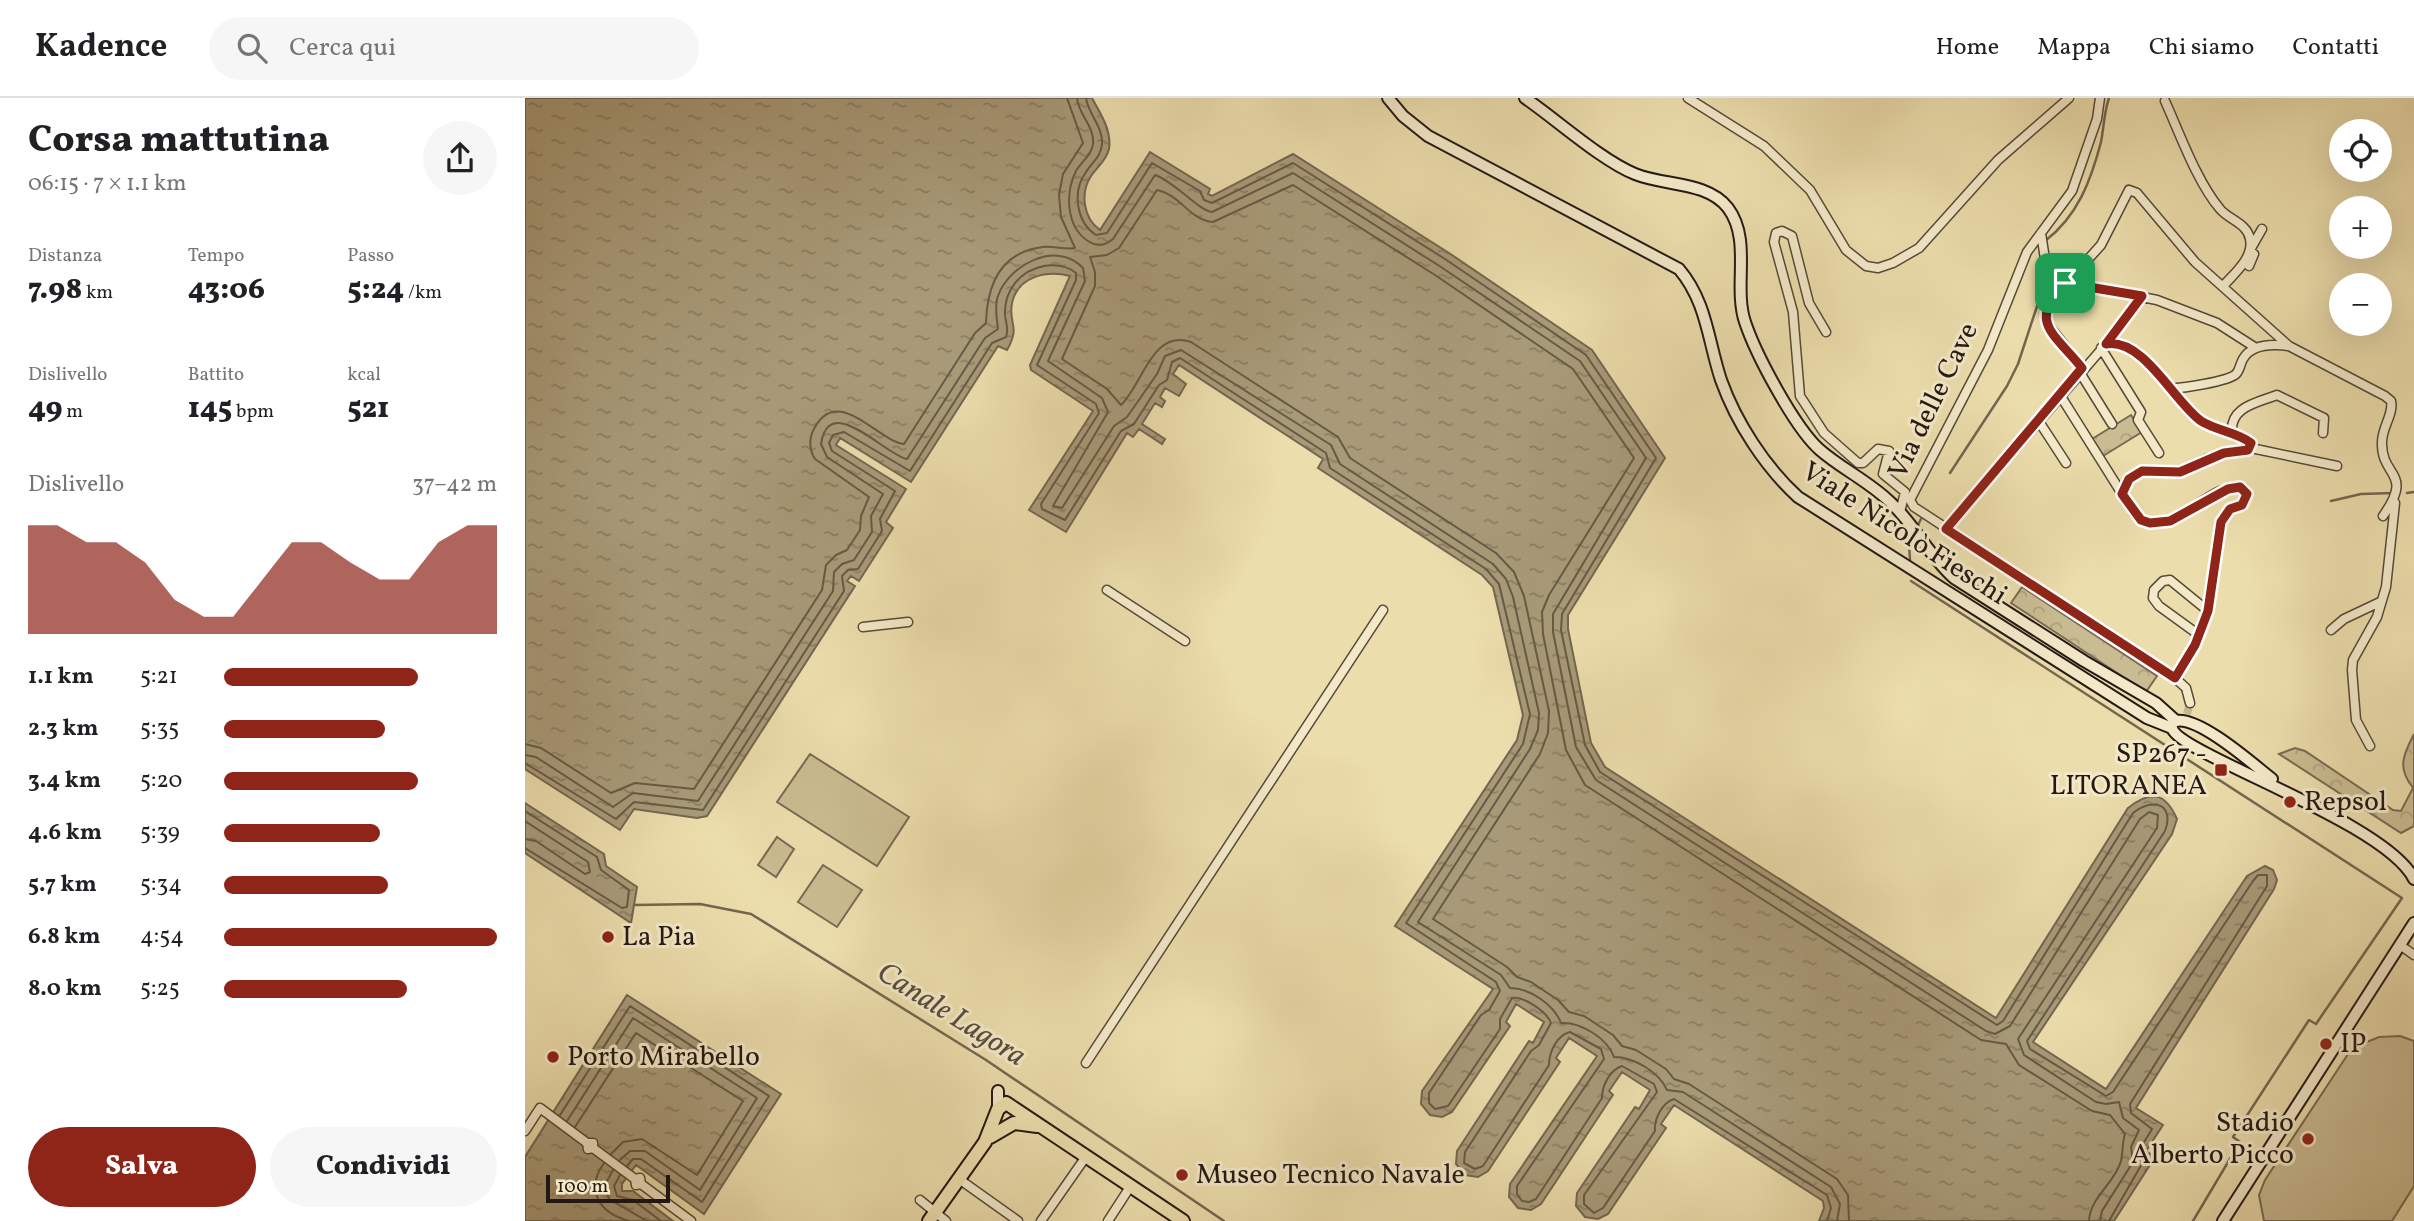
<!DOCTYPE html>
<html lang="it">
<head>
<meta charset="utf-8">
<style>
  body { margin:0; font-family:Vollkorn,serif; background:#f6f6f6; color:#202124; height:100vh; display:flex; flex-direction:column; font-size:26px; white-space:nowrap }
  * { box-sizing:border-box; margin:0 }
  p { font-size:23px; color:#757577 }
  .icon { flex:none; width:38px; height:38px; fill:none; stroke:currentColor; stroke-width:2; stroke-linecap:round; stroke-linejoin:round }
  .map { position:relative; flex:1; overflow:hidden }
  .sheet { display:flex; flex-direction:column; background:#fff; width:525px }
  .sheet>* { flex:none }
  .tools { position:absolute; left:1804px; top:21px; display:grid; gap:14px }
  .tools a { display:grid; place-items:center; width:63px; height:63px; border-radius:50%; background:#fff; box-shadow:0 7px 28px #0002; font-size:35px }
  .scale { position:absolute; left:21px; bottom:18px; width:124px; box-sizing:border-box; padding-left:7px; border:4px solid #241912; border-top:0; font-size:19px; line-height:24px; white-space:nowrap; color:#241912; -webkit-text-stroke:5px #f3e9c9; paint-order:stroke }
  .pin { position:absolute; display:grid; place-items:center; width:60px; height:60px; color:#fff; margin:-30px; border-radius:14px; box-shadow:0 4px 10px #0006 }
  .round { display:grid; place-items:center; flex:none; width:74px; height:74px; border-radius:37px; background:#f6f6f6 }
  .overview { display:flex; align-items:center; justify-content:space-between; height:119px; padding:0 28px }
  h1 { font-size:38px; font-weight:800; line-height:52px }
  .metrics { display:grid; grid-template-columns:repeat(3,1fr); gap:10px; height:119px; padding:7px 28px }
  .metrics div { display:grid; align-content:center }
  .metrics b { font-size:30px; font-weight:800 }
  .metrics small { font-size:19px; font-weight:400 }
  .metrics p { font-size:19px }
  .chart { height:196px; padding:14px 28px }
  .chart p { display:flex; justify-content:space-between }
  .chart svg { width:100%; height:126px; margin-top:7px; fill:#8f2418; opacity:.7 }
  .primary-button { display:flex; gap:14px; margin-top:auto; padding:14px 28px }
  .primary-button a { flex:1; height:80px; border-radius:42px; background:#8f2418; color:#fff; font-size:28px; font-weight:800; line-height:80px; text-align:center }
  .primary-button a+a { background:#f6f6f6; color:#202124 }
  ul { padding:0 28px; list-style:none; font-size:23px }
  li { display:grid; grid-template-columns:112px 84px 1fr; align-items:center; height:52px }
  li i { height:18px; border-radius:9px; background:#8f2418 }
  header { display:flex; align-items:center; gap:42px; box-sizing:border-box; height:98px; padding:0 35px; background:#fff; border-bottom:2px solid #e0e0e0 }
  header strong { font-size:33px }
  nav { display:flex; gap:38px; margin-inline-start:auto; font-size:24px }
  .search { width:490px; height:63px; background:#f6f6f6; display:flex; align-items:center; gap:18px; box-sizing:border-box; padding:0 24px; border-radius:38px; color:#757577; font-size:26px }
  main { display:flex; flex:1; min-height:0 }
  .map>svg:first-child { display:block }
  .forest { fill:url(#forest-crowns); stroke:#776a52; stroke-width:2 }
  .pitch { fill:#cabc92; stroke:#776a52; stroke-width:2 }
  .water { fill:url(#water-ripples); stroke:#73664f; stroke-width:2 }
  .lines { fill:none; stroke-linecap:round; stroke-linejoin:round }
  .shore { stroke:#665a45; stroke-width:2 }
  .stream { stroke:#73664f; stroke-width:2.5 }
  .street-tunnel { stroke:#c4b68d; stroke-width:8; stroke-dasharray:8 4; stroke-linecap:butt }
  .street-casing { stroke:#564a38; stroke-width:11 }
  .secondary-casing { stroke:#241912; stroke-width:14 }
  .primary-casing { stroke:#241912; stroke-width:16 }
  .street { stroke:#f3e9c9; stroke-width:8 }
  .secondary { stroke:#f3e9c9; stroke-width:10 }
  .primary { stroke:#ecddac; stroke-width:12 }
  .route-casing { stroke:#fff; stroke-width:14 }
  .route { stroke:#8f2418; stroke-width:9 }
  .poi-dot { fill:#8f2418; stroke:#f3e9c9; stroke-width:2.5 }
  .labels { text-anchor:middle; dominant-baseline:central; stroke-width:6; stroke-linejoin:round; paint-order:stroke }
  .street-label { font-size:28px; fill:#241912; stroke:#f3e9c9 }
  .poi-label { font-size:28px; fill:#241912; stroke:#f3e9c9; text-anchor:start }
  .water-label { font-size:30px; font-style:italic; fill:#594d3b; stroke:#f3e9c9 }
</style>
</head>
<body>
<header>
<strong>Kadence</strong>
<div class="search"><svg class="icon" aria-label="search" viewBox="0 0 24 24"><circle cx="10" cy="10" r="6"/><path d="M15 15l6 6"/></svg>Cerca qui</div>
<nav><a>Home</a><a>Mappa</a><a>Chi siamo</a><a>Contatti</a></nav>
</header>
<main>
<section class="sheet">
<div class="overview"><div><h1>Corsa mattutina</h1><p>06:15 · 7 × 1.1 km</p></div><a class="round"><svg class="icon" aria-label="share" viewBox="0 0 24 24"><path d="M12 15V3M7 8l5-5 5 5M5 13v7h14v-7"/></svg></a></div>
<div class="metrics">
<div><p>Distanza</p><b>7.98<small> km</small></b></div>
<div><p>Tempo</p><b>43:06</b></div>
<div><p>Passo</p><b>5:24<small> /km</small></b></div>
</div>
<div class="metrics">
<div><p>Dislivello</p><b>49<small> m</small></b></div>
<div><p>Battito</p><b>145<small> bpm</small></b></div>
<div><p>kcal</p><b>521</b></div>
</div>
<div class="chart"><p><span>Dislivello</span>37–42 m</p>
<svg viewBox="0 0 160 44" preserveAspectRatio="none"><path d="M0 44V6L10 6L20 12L30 12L40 19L50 32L60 38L70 38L80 25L90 12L100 12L110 19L120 25L130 25L140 12L150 6L160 6V44z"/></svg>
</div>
<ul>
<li><b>1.1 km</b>5:21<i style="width:71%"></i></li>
<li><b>2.3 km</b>5:35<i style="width:59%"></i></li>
<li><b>3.4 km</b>5:20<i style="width:71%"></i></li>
<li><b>4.6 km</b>5:39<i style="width:57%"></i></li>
<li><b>5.7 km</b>5:34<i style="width:60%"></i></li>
<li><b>6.8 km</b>4:54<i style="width:100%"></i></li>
<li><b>8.0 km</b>5:25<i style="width:67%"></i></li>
</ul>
<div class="primary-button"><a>Salva</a><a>Condividi</a></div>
</section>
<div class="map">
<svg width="1889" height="1123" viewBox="0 0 1889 1123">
  <defs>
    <pattern id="forest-crowns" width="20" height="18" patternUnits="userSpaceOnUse" patternTransform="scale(1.75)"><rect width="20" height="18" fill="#cabc92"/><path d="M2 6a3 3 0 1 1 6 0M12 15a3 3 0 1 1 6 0" fill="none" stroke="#ada17d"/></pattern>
    <pattern id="water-ripples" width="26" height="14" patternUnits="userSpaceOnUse" patternTransform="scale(1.75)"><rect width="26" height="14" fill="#a89a78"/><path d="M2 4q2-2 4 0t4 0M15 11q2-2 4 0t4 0" fill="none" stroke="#897d61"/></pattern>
  </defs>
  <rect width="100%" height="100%" fill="#ecddac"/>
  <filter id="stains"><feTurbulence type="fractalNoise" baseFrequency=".00286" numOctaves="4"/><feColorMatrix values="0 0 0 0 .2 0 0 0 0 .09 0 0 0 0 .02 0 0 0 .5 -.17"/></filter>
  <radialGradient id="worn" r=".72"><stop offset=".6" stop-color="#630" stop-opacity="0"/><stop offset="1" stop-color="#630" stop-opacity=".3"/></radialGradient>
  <path class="forest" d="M1606 317 1617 334 1578 358 1567 341Z
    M1497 489 1632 578 1621 594 1486 505Z
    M1889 636V728L1876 735 1754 656 1770 650 1780 653 1868 712 1876 713 1888 690C1872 670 1878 657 1889 636Z"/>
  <path class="pitch" d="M285 656 384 719 352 768 252 704Z
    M252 739 269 751 251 779 233 767Z
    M298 767 337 792 312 829 273 804Z
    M1875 938 1889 943V1088L1867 1123H1739L1734 1097 1740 1082 1827 950 1854 939Z"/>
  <path class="water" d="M0 0H567C575 15 587 32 584 51 581 63 573 68 566 78 555 95 558 120 575 132L625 54 685 91 683 96 687 98 768 56 924 155 1067 252 1140 360 1043 517V531L1066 645 1080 669 1471 920 1603 710C1626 692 1640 694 1652 721L1647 736 1508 944 1581 991 1722 778 1740 768 1748 772 1752 782 1749 791 1611 1010 1638 1027 1621 1053 1630 1059 1589 1123H1294L1299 1110 1298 1103 1149 1007 1136 1026 1141 1030 1083 1116 1073 1121 1060 1119 1051 1108 1052 1095 1110 1009 1114 1011 1125 992 1097 974 1084 993 1088 997 1016 1106 1006 1112 993 1110 984 1099 985 1086 1072 958 1044 940 1031 960 1035 964 963 1073 953 1079 940 1077 931 1066 932 1053 1004 943 1008 945 1019 924 991 906 981 924 985 928 927 1014 917 1019 905 1017 896 1006 897 993 968 891 870 828 992 642 998 617 968 489 957 477 793 370 798 361 654 267 648 276 661 286 654 298 640 290 635 299 640 303 637 309 630 305 617 326 640 341 637 346 614 331 608 339 602 335 541 434 504 412 568 313 506 272 505 267 545 178C522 172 493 178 487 205 483 227 496 227 482 252L473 248 386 384 315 340 311 347 381 391 361 424 368 430 334 483 326 478 322 483 330 488 182 718 172 720 109 711 95 732 0 671Z
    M0 705 79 756 81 768 112 789 106 825 0 755Z
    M102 897 256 996 179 1116 111 1067 97 1086V1093H108L148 1123H0V1059Z"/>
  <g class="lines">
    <path class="shore" d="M552 0C553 16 570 29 568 46 567 57 556 64 551 73 540 95 541 129 563 143 572 149 580 148 588 141L630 77C650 84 673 112 687 114L768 75 916 169 1055 263 1121 360 1028 516V534L1051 649 1071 682 1461 933 1470 936 1485 928 1615 721 1624 714 1633 717 1632 730 1493 941 1499 957 1571 1004 1581 1006 1594 1004 1598 1020 1614 1032 1606 1049 1608 1064 1577 1113 1575 1123
      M561 0C563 16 578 28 577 46 576 59 567 64 561 74 547 93 551 124 571 137L582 135 627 65 675 93 679 102 687 105 768 65 920 161 1061 257 1131 360 1037 516 1036 532 1060 647 1075 674 1472 927 1478 923 1608 715C1628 699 1650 706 1640 733L1502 943 1505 951 1581 998 1588 994 1728 783 1733 777H1742V788L1605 1006 1606 1015 1627 1031 1615 1051 1618 1064 1584 1123
      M0 646 16 650 86 695 110 685 169 691 297 492 301 467 311 457 322 452 335 432 336 418 344 399 290 361C285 353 284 344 287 335 310 282 352 343 379 346L450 235 461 225C462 187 475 154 518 149 529 148 542 152 550 150L536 119 534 97 538 76 558 45 542 0
      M0 657 11 659 88 709 108 695 173 703 308 493 309 474 317 466 329 462 347 434 346 418 358 396 302 359 296 346C304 293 360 357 382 361L460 240 473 231C472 221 469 209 473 198 483 168 531 141 558 170L560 183 523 263 577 300 583 314 528 408 537 410 589 328 602 319 632 276 640 258 656 252 806 347 815 366 968 466 981 481 988 499 1014 615 1013 632 1005 651 893 824 976 877 985 890C1005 890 1029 907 1036 925 1056 924 1082 940 1089 959 1109 959 1134 974 1142 992L1158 994 1306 1089 1315 1106 1312 1123
      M0 665 91 721 109 704 178 712 319 493 317 478 323 472 333 471 357 433 355 421 370 393 307 353 304 345 308 337 319 334 385 373 467 245 481 239C484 231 481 226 480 217 479 193 494 173 519 168 529 166 543 168 551 175V182L512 267 571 306 574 315 516 406 517 411 540 422 596 333 609 326 634 287 642 282 647 264 655 260 801 355 805 370 961 471 974 486 1005 616 998 646 881 825 971 884 975 893 964 912 956 917 904 995V1005L910 1011 923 1008 975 931V921L987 900C999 898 1022 914 1026 925L1014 947 1006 953 940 1054 939 1065 950 1071 958 1068 1024 967C1024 954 1032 937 1045 934L1076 951 1079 961 992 1088V1096L997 1103 1004 1104 1011 1101 1077 1000C1077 987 1085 972 1097 968L1129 986 1132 994 1059 1097V1106L1069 1115 1078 1110 1130 1033C1129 1021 1137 1005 1149 1001L1302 1097 1306 1110 1302 1123
      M0 713 72 759 76 772 104 792 102 809 97 810 0 750
      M0 723 63 764 65 774 60 776 11 743 0 741
      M35 1017 105 908 244 998 177 1104 116 1061H108L102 1068
      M42 1023 108 920 232 1000 175 1092 120 1053H105L95 1062
      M50 1029 111 935 218 1003 172 1077 117 1041 98 1044 86 1056
      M79 1065C59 1093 75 1115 104 1123
      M88 1072 80 1087 84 1101 122 1123
      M95 1077 89 1088 92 1098 108 1102 136 1123
      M1324 1123 1323 1097 1312 1081 1164 986 1149 981 1141 971 1111 952 1097 948 1088 937 1059 918 1044 914 1033 902 1006 884 992 879 982 869 908 821 1015 656 1023 635 1024 613 999 498 989 474 971 455 825 360 813 339 666 244C627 231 618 286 596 307L582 291 537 261 570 188V174L565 159 582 157 594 150 632 92C655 96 664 122 688 124L768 87 910 177 1048 271 1109 360 1024 497 1017 514 1018 536 1041 652 1060 687 1456 942 1481 946 1494 967 1567 1013 1585 1017 1600 1036C1597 1045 1598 1055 1596 1063 1590 1085 1565 1099 1564 1123"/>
    <path class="stream" d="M1520 143C1553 118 1566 82 1576 44 1579 29 1579 14 1584 0
      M1425 375 1482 288 1493 266 1516 196V148
      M1882 395 1889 394
      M1806 403 1836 396 1868 395
      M1392 429 1396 421
      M1385 462 1384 446 1388 438
      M1386 483 1877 800 1791 926 1784 922 1708 1039 1715 1044 1668 1123
      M109 807 175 806 226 816 461 962 699 1123"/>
    <path class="street-tunnel" d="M1662 616 1665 605"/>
    <g class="street-casing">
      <path id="street" d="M1163 0 1239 48 1285 92 1321 152 1341 168 1353 170 1368 165 1394 150 1473 62 1544 0
        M1575 0 1572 21 1547 93 1502 154 1463 252 1385 402 1389 409 1650 580 1661 590 1665 605
        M1640 3C1655 36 1672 84 1695 111 1704 122 1722 125 1725 141 1729 159 1710 175 1699 187
        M1516 135 1522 174 1530 182 1632 202 1692 225 1731 250
        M1724 168 1729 156 1725 152 1737 131
        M1301 234 1284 205 1267 138 1257 133 1251 135 1249 144 1268 214 1275 298 1299 335 1333 365H1338L1353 351 1364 353 1358 376 1380 394 1375 414
        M1581 246 1617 198
        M1576 250 1616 314 1613 322 1634 355
        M1557 270 1521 224V208L1576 147 1604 92 1612 95 1670 164 1764 248
        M1554 273 1587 326
        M1645 290C1656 291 1704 283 1711 276 1715 272 1715 266 1718 261 1727 245 1749 246 1764 248L1860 298 1866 303C1869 317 1856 330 1857 346 1857 380 1889 374 1858 418
        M1535 297 1609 415C1649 451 1681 379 1719 391L1722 396 1717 407 1705 411 1696 424 1683 513 1670 547 1650 580
        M1513 322 1541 365
        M1707 336C1704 309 1731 305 1752 297L1799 320 1798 335
        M1726 350 1812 368
        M1597 396 1604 381 1617 373 1655 374 1683 360 1726 350
        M1421 431 1581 246C1618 240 1650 304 1676 323 1691 333 1712 334 1726 345V350
        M582 492 660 543
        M338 529 383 524
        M1806 532 1819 521 1855 504
        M1674 537 1634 508 1628 500 1629 492 1638 483 1645 482 1683 513
        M1845 648 1831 622 1827 572 1828 562 1852 519 1861 489 1870 405
        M1875 847 1889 857
        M561 965 858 512
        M0 1033 15 1010 62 1045
        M68 1050V1045H62L63 1051 68 1050 110 1081
        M434 1081 493 1123
        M116 1086 115 1080 110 1081 111 1087 116 1086 166 1123
        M395 1102 421 1123
        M516 1123 560 1060
        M583 1123 605 1089"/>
    </g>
    <g class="secondary-casing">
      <path id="secondary" d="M863 0 878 18 903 38 1154 171C1182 204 1183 243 1196 282 1211 324 1240 369 1273 399L1622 620 1647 630
        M1000 0C1032 22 1076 62 1110 76 1139 88 1182 83 1203 110 1227 142 1208 188 1220 224 1231 257 1270 330 1295 352 1317 371 1343 383 1364 403 1389 425 1403 457 1429 480L1559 563 1631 605 1651 623
        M1651 623C1674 618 1729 667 1747 681
        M1647 630C1653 656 1860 723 1889 781
        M473 1011V993
        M1698 1123 1889 825"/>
    </g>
    <g class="primary-casing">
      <path id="primary" d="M465 1039 489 1025 512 1028
        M404 1123 460 1044 473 1011 481 1005 658 1123"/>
    </g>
    <use href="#street" class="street"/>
    <use href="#secondary" class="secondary"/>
    <use href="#primary" class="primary"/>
  </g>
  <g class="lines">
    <g class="route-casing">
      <path id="route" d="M1540 185 1617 198 1581 246C1619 240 1649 304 1676 323 1692 333 1712 334 1726 345L1723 352 1699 355 1655 374 1617 373 1604 381 1597 396 1616 422 1625 425 1645 423 1703 391 1715 389 1722 396 1717 407 1705 411 1696 424 1683 513 1670 547 1650 580 1421 431 1557 270C1529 235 1502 224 1540 185Z"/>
    </g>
    <use href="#route" class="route"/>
  </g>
  <g class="poi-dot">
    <rect x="1689" y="665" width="14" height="14" rx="3.5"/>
    <circle cx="1765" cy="704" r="7"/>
    <circle cx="83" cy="839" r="7"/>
    <circle cx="1801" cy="946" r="7"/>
    <circle cx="28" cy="959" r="7"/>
    <circle cx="1783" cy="1041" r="7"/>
    <circle cx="657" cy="1077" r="7"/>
  </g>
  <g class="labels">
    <g class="street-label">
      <text transform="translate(1409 303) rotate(-64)">Via delle Cave</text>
      <text transform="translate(1379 436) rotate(33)">Viale Nicolò Fieschi</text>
    </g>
    <g class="poi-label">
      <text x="1682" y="656" text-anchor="end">SP267 -<tspan x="1682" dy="32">LITORANEA</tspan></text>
      <text x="1779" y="704">Repsol</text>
      <text x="97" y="839">La Pia</text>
      <text x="1815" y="946">IP</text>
      <text x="42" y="959">Porto Mirabello</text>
      <text x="1769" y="1025" text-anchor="end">Stadio<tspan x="1769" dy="32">Alberto Picco</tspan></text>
      <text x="671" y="1077">Museo Tecnico Navale</text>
    </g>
    <g class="water-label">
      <text transform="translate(426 917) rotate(32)">Canale Lagora</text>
    </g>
  </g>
  <rect width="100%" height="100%" filter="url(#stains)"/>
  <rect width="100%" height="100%" fill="url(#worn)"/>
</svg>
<div class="tools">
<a><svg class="icon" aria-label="locate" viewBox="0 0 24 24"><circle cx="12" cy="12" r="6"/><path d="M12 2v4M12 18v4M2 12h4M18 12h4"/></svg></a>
<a>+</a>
<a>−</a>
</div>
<div class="scale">100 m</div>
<div class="pin" style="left:1540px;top:185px;background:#1e9e55"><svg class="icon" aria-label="arrive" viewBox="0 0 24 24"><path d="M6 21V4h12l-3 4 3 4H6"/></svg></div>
</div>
</main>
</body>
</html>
